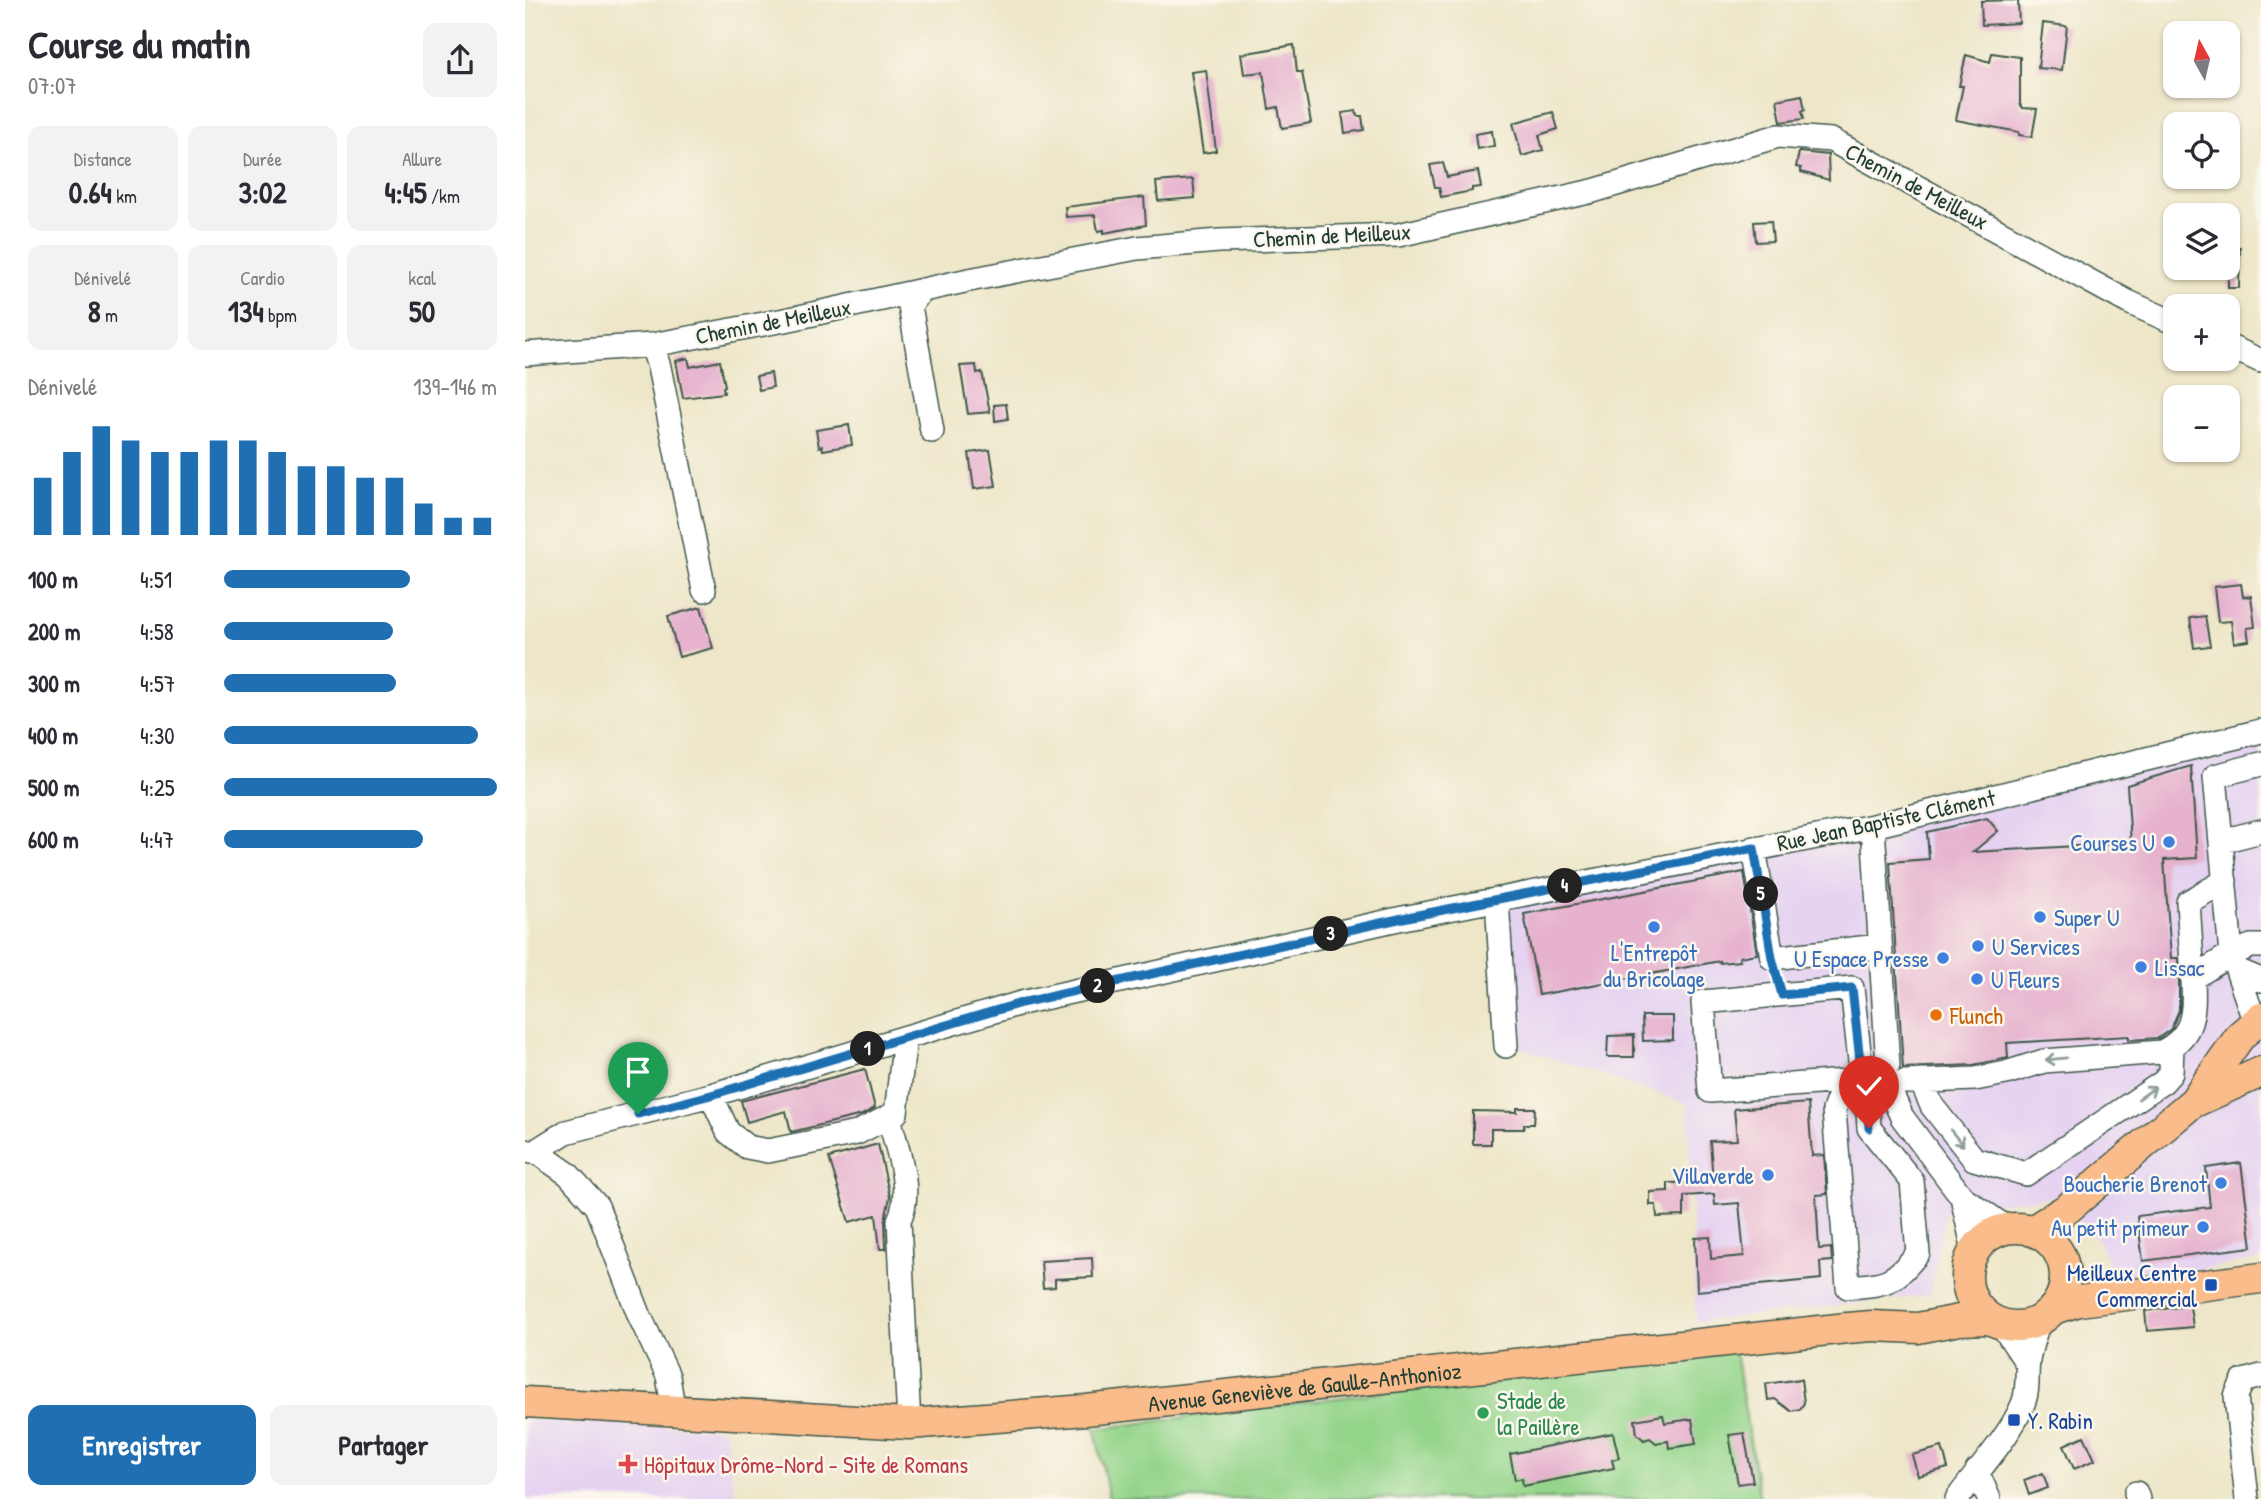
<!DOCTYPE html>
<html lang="fr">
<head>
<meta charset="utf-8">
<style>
  body { margin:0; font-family:"Patrick Hand",sans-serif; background:#f2f2f3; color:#2b2b33; height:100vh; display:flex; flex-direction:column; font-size:26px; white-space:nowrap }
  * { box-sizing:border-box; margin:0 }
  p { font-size:23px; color:#7c7c81 }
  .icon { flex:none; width:38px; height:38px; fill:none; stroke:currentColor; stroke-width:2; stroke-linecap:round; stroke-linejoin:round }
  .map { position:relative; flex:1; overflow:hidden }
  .drawer { display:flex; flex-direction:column; background:#fff; width:525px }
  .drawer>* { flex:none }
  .needle { width:46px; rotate:352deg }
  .controls { position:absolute; left:1638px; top:21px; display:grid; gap:14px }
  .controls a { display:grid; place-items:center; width:77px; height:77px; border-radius:14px; background:#fff; box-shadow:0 2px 5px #0004; font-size:35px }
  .pin { position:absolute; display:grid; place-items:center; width:60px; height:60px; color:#fff; margin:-72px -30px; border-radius:50% 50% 50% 0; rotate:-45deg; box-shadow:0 0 7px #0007 }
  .pin .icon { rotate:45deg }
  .km { position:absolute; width:35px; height:35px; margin:-18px; border-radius:50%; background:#222; color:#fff; font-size:19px; line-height:35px; text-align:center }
  .round { display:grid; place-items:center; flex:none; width:74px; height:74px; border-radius:14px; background:#f2f2f3 }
  .overview { display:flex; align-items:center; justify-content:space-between; height:119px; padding:0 28px }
  h1 { font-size:38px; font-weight:800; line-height:52px }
  .stats { display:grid; grid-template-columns:repeat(3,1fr); gap:10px; height:119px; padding:7px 28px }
  .stats div { display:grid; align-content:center; border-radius:14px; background:#f2f2f3; text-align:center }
  .stats b { font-size:30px; font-weight:800 }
  .stats small { font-size:19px; font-weight:400 }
  .stats p { font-size:19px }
  .chart { height:196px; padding:14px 28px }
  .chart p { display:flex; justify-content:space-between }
  .chart svg { width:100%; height:126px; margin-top:7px; stroke:#1f6fb2; stroke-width:6 }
  .button { display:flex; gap:14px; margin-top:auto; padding:14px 28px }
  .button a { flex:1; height:80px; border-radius:14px; background:#1f6fb2; color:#fff; font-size:28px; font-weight:800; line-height:80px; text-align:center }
  .button a+a { background:#f2f2f3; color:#2b2b33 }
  ul { padding:0 28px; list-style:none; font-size:23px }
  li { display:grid; grid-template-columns:112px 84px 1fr; align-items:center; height:52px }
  li i { height:18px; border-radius:9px; background:#1f6fb2 }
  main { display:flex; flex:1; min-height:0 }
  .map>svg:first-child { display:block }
  .built { fill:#e5d3f1 }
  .green { fill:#95d58b; stroke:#5a8960; stroke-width:2 }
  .building { fill:#e6b2ce }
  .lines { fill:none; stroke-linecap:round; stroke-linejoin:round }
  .minor-casing { stroke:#3e564a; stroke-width:26 }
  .major-casing { stroke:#3e564a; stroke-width:33 }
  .minor { stroke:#fff; stroke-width:23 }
  .major { stroke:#f9bc8a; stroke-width:30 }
  .oneway { stroke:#8f9e9a }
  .route-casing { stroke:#fff; stroke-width:14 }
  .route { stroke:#1f6fb2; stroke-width:9 }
  .shop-dot { fill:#3f7fe0; stroke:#fbf7ec; stroke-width:2.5 }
  .food-dot { fill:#e8710a; stroke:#fbf7ec; stroke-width:2.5 }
  .transit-dot { fill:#1a4fb4; stroke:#fbf7ec; stroke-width:2.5 }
  .leisure-dot { fill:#2e9e5b; stroke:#fbf7ec; stroke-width:2.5 }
  .health-dot { fill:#e0444e; stroke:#fbf7ec; stroke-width:2.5 }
  .labels { text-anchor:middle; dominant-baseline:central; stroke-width:5; stroke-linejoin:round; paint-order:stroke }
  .street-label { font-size:23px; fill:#1f3d34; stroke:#fbf7ec }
  .shop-label { font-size:23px; fill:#366cbe; stroke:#fbf7ec; text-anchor:end }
  .food-label { font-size:23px; fill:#c56008; stroke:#fbf7ec; text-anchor:start }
  .transit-label { font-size:23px; fill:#164399; stroke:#fbf7ec; text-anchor:end }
  .leisure-label { font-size:23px; fill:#27864d; stroke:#fbf7ec; text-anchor:start }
  .health-label { font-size:23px; fill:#be3a42; stroke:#fbf7ec; text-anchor:start }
</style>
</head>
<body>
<main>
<section class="drawer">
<div class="overview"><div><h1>Course du matin</h1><p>07:07</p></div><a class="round"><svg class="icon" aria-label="share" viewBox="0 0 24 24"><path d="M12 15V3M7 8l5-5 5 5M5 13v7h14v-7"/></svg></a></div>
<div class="stats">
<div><p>Distance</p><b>0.64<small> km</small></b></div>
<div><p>Durée</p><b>3:02</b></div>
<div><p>Allure</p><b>4:45<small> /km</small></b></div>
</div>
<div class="stats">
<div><p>Dénivelé</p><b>8<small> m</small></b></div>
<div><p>Cardio</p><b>134<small> bpm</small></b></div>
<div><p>kcal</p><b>50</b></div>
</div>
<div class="chart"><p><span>Dénivelé</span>139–146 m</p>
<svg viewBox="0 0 160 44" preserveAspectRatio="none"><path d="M5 44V24M15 44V15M25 44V6M35 44V11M45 44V15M55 44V15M65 44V11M75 44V11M85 44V15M95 44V20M105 44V20M115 44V24M125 44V24M135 44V33M145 44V38M155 44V38"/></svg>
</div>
<ul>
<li><b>100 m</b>4:51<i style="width:68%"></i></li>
<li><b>200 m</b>4:58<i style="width:62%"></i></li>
<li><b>300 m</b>4:57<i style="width:63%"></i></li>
<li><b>400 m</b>4:30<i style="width:93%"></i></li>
<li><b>500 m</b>4:25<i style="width:100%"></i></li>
<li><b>600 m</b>4:47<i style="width:73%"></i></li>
</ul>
<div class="button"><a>Enregistrer</a><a>Partager</a></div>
</section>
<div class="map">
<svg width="1736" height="1499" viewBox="0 0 1736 1499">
  <rect width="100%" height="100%" fill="#fbf7ec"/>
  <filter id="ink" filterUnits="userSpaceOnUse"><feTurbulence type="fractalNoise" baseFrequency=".0143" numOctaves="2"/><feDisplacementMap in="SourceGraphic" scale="14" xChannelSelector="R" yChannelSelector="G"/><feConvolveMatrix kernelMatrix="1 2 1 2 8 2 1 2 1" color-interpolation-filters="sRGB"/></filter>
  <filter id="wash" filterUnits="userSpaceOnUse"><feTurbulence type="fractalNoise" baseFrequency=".00686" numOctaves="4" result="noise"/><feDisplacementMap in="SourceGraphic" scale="28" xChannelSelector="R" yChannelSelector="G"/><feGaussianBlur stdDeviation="1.57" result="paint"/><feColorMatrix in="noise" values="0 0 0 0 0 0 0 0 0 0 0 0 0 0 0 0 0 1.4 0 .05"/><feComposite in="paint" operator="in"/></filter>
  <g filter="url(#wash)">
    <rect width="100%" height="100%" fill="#ede6c8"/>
    <path class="built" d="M1736 741V1259L1593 1283 1573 1240 1529 1197 1421 1210 1405 1295 1171 1322 1163 1104 988 1045 982 907Z
      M0 1419 199 1429 211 1499H0Z"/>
    <path class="green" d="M1210 1352 1235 1499H584L570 1429 819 1397Z"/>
    <g id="blocks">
      <path class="building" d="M1493 0 1494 23 1457 25 1456 1Z
        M1518 23 1542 26 1537 70 1513 68Z
        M769 45 772 72H777L786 123 757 128 753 107 744 109 738 72 719 74 716 54Z
        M1467 53 1495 57V104L1498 108 1512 109 1507 137 1494 135V132L1431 120 1438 86H1434L1441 55 1465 62Z
        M681 70 691 151 678 153 666 72Z
        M1277 95 1280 110 1277 111 1279 119 1256 122 1252 100Z
        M831 111 832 116H837L839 130 820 133 817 113Z
        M1028 112 1033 129 1014 135 1018 150 997 156 988 123Z
        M967 131 969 146 952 149 950 134Z
        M1274 152 1303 155 1304 180 1276 172V168L1271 167Z
        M918 163 922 177 953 171 956 187 947 188V191L916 197 914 187H910L905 165Z
        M668 179 670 198 633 201 631 182Z
        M619 197 621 225 579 233V230L573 231 570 215 541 217 540 207Z
        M1246 221 1248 241 1231 242 1229 222Z
        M1703 247H1715L1714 288H1703Z
        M163 358 165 367 195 361 200 386 198 387 199 393 158 398 151 361Z
        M451 365 452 373 457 372 465 412 443 414 435 366Z
        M246 373 248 387 234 390 231 376Z
        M481 404 483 419 470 421 469 405Z
        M324 425 327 445 298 450 297 446 294 447 291 430Z
        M465 450 471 486 449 489 444 453Z
        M1716 584 1718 597 1726 596 1730 627 1722 628 1724 641 1709 643 1706 621 1693 622 1689 587Z
        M176 607 188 648 154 657 143 616Z
        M1680 616 1685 646 1669 648 1665 618Z
        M1666 766 1672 858 1639 860 1646 958H1653L1654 979V1010L1646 1029 1633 1038 1604 1040V1036L1482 1043 1483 1058 1448 1065 1378 1068 1365 862 1404 859 1402 832 1462 818 1473 831 1448 852 1606 843 1602 785Z
        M1219 872 1232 954 1214 957 1215 961 1195 963V961L1014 995 999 914Z
        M1117 1016H1148V1040L1118 1041Z
        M1109 1035V1057H1082L1083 1036Z
        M340 1069 350 1108 337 1115 266 1132 261 1111 222 1122 216 1101Z
        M1283 1103 1287 1156 1299 1155 1302 1194 1291 1195 1294 1249 1306 1248 1307 1261 1295 1262 1296 1279 1172 1291 1170 1238 1185 1237 1186 1259 1219 1256 1214 1203 1190 1205 1189 1194 1159 1196V1216L1132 1217 1131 1205H1125V1192L1143 1191V1183L1188 1182 1185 1141 1212 1140 1209 1109Z
        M992 1108H1010L1009 1124H999V1129H966V1144H948V1111L992 1112Z
        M353 1144 365 1197 360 1220 361 1249H355L351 1215 324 1222 304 1158Z
        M1716 1163 1727 1247 1618 1261 1612 1216 1685 1207 1681 1168Z
        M567 1258 568 1277 530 1279V1287L518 1288 516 1261Z
        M1665 1306 1668 1327 1622 1331 1620 1311Z
        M1276 1379 1279 1403 1275 1409 1266 1411 1250 1399 1243 1400 1241 1384Z
        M1138 1415 1140 1423 1167 1419 1171 1444 1144 1448 1143 1441 1131 1443 1125 1438 1119 1440 1112 1434 1110 1420Z
        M1088 1433 1094 1458 1087 1460 1089 1468 998 1486 997 1478 990 1480 985 1454Z
        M1219 1433 1228 1482 1213 1484 1204 1435Z
        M1559 1436 1570 1460 1549 1469 1539 1445Z
        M1417 1447 1423 1468 1393 1476 1387 1455Z
        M1518 1473 1523 1488 1504 1495 1499 1480Z"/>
    </g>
  </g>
  <g filter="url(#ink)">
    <use href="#blocks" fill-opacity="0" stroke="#3e564a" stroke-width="2"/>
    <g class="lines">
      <g class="minor-casing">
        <path id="minor" d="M397 290 385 306 407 431
          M127 345 134 367 179 590
          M1703 346 1736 361
          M0 354 127 345 265 319 444 280 612 248 694 241 873 235 1068 191 1253 136 1306 140 1603 302 1650 323
          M1736 764 1690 776 1706 954 1726 946H1736
          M1348 826 1363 1066
          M1697 841 1736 831
          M1229 848 1247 958 1354 946
          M972 899 981 1046
          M1668 978 1663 902 1700 881
          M1730 1023 1712 970 1736 980
          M1337 1079 1327 988 1178 1002 1185 1091 1320 1081 1351 1078
          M1320 1081 1343 1111 1344 1128 1387 1181 1393 1253C1368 1284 1361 1284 1323 1287L1309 1110Z
          M1396 1081 1407 1106 1449 1159 1501 1174 1638 1082 1646 1073 1647 1047
          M1379 1082 1450 1079 1481 1073 1519 1061 1637 1052C1671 1035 1669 1011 1668 978L1706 954 1712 970
          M186 1095 203 1132 222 1147 243 1151 332 1133 371 1113 380 1038
          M1367 1095 1377 1117 1437 1197 1483 1229
          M364 1117C371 1148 389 1190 374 1220L384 1424
          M0 1151 13 1153 43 1174 72 1206 115 1317 143 1376 147 1401
          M13 1153 17 1147 41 1132 186 1095 496 1003 878 918 1348 826 1736 731
          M1437 1197 1449 1251
          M1476 1324 1502 1363
          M1452 1471 1464 1499
          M1611 1493 1613 1499
          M1432 1499C1452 1471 1486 1435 1498 1404 1504 1390 1501 1375 1503 1361 1505 1346 1510 1333 1515 1319
          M1722 1499 1711 1396 1718 1381 1736 1376"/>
      </g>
      <g class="major-casing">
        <g id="major">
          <path d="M1672 1097 1716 1035 1736 1018"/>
          <circle cx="1491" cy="1277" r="49"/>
          <path d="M1507 1231 1542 1209 1667 1103 1736 1072"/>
          <path d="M1528 1309 1554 1301 1736 1278"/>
          <path id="s1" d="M0 1402 384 1424 561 1410 1322 1328 1347 1326 1393 1328 1434 1320 1464 1319"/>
        </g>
      </g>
      <use href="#minor" class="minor"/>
      <use href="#major" class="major"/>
    </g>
    <defs><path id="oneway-shaft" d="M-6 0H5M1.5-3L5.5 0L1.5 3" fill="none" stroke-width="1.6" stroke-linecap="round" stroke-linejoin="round" transform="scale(1.75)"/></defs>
    <g class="oneway">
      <use href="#oneway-shaft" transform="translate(1531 1059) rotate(174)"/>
      <use href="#oneway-shaft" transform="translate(1622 1093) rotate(-35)"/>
      <use href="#oneway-shaft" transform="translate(1432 1138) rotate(51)"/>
    </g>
  </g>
  <g class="lines" filter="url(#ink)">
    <g class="route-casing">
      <path id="route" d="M113 1114 186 1095 496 1003 878 918 1229 848 1247 958 1257 995 1327 988 1337 1079 1320 1081 1343 1111 1344 1128"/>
    </g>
    <use href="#route" class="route"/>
  </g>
  <g class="shop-dot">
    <circle cx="1644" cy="842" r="7"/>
    <circle cx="1515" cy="917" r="7"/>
    <circle cx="1129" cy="927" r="7"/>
    <circle cx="1453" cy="946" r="7"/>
    <circle cx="1418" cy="958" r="7"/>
    <circle cx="1616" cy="967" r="7"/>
    <circle cx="1452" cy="979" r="7"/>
    <circle cx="1243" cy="1175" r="7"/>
    <circle cx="1696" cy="1183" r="7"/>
    <circle cx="1678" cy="1227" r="7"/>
  </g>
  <circle class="food-dot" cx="1411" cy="1015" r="7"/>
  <g class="transit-dot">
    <rect x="1679" y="1278" width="14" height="14" rx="3.5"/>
    <rect x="1482" y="1413" width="14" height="14" rx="3.5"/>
  </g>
  <circle class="leisure-dot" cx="958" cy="1413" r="7"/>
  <path class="health-dot" d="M99.5 1453.5h7v7h7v7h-7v7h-7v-7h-7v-7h7z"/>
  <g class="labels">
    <g class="street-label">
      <text transform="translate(1392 186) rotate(28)">Chemin de Meilleux</text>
      <text transform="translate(807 235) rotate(-3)">Chemin de Meilleux</text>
      <text transform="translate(248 321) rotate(-11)">Chemin de Meilleux</text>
      <text transform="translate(1361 820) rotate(-12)">Rue Jean Baptiste Clément</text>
      <text stroke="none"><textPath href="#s1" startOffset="782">Avenue Geneviève de Gaulle-Anthonioz</textPath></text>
    </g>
    <g class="shop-label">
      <text x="1630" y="842">Courses U</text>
      <text x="1529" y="917" text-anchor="start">Super U</text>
      <text x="1467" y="946" text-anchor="start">U Services</text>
      <text x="1129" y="952" text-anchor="middle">L'Entrepôt<tspan x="1129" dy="26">du Bricolage</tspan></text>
      <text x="1404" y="958">U Espace Presse</text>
      <text x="1630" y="967" text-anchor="start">Lissac</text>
      <text x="1466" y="979" text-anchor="start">U Fleurs</text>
      <text x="1229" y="1175">Villaverde</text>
      <text x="1682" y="1183">Boucherie Brenot</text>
      <text x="1664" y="1227">Au petit primeur</text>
    </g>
    <g class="food-label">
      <text x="1425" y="1015">Flunch</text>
    </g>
    <g class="transit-label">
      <text x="1672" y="1272">Meilleux Centre<tspan x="1672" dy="26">Commercial</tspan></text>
      <text x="1503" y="1420" text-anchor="start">Y. Rabin</text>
    </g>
    <g class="leisure-label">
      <text x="972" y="1400">Stade de<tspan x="972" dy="26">la Paillère</tspan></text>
    </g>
    <g class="health-label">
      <text x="119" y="1464">Hôpitaux Drôme-Nord - Site de Romans</text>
    </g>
  </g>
</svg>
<div class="controls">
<a><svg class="needle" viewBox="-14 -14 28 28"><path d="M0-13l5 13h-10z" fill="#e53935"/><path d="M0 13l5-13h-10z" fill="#7c7c81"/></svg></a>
<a><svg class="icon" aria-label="locate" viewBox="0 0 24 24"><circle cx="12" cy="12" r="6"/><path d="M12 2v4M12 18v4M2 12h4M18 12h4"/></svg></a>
<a><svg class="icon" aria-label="layers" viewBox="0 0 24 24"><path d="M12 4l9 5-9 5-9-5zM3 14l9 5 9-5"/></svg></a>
<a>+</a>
<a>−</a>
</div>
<div class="pin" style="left:113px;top:1114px;background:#1e9e55"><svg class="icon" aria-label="arrive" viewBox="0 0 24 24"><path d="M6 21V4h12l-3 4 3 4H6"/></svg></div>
<div class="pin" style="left:1344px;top:1128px;background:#d93025"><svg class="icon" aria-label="check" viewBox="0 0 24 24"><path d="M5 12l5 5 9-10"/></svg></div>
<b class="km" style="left:343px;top:1049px">1</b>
<b class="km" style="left:573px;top:986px">2</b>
<b class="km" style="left:806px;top:934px">3</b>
<b class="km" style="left:1040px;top:886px">4</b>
<b class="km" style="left:1236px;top:894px">5</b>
</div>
</main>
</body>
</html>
